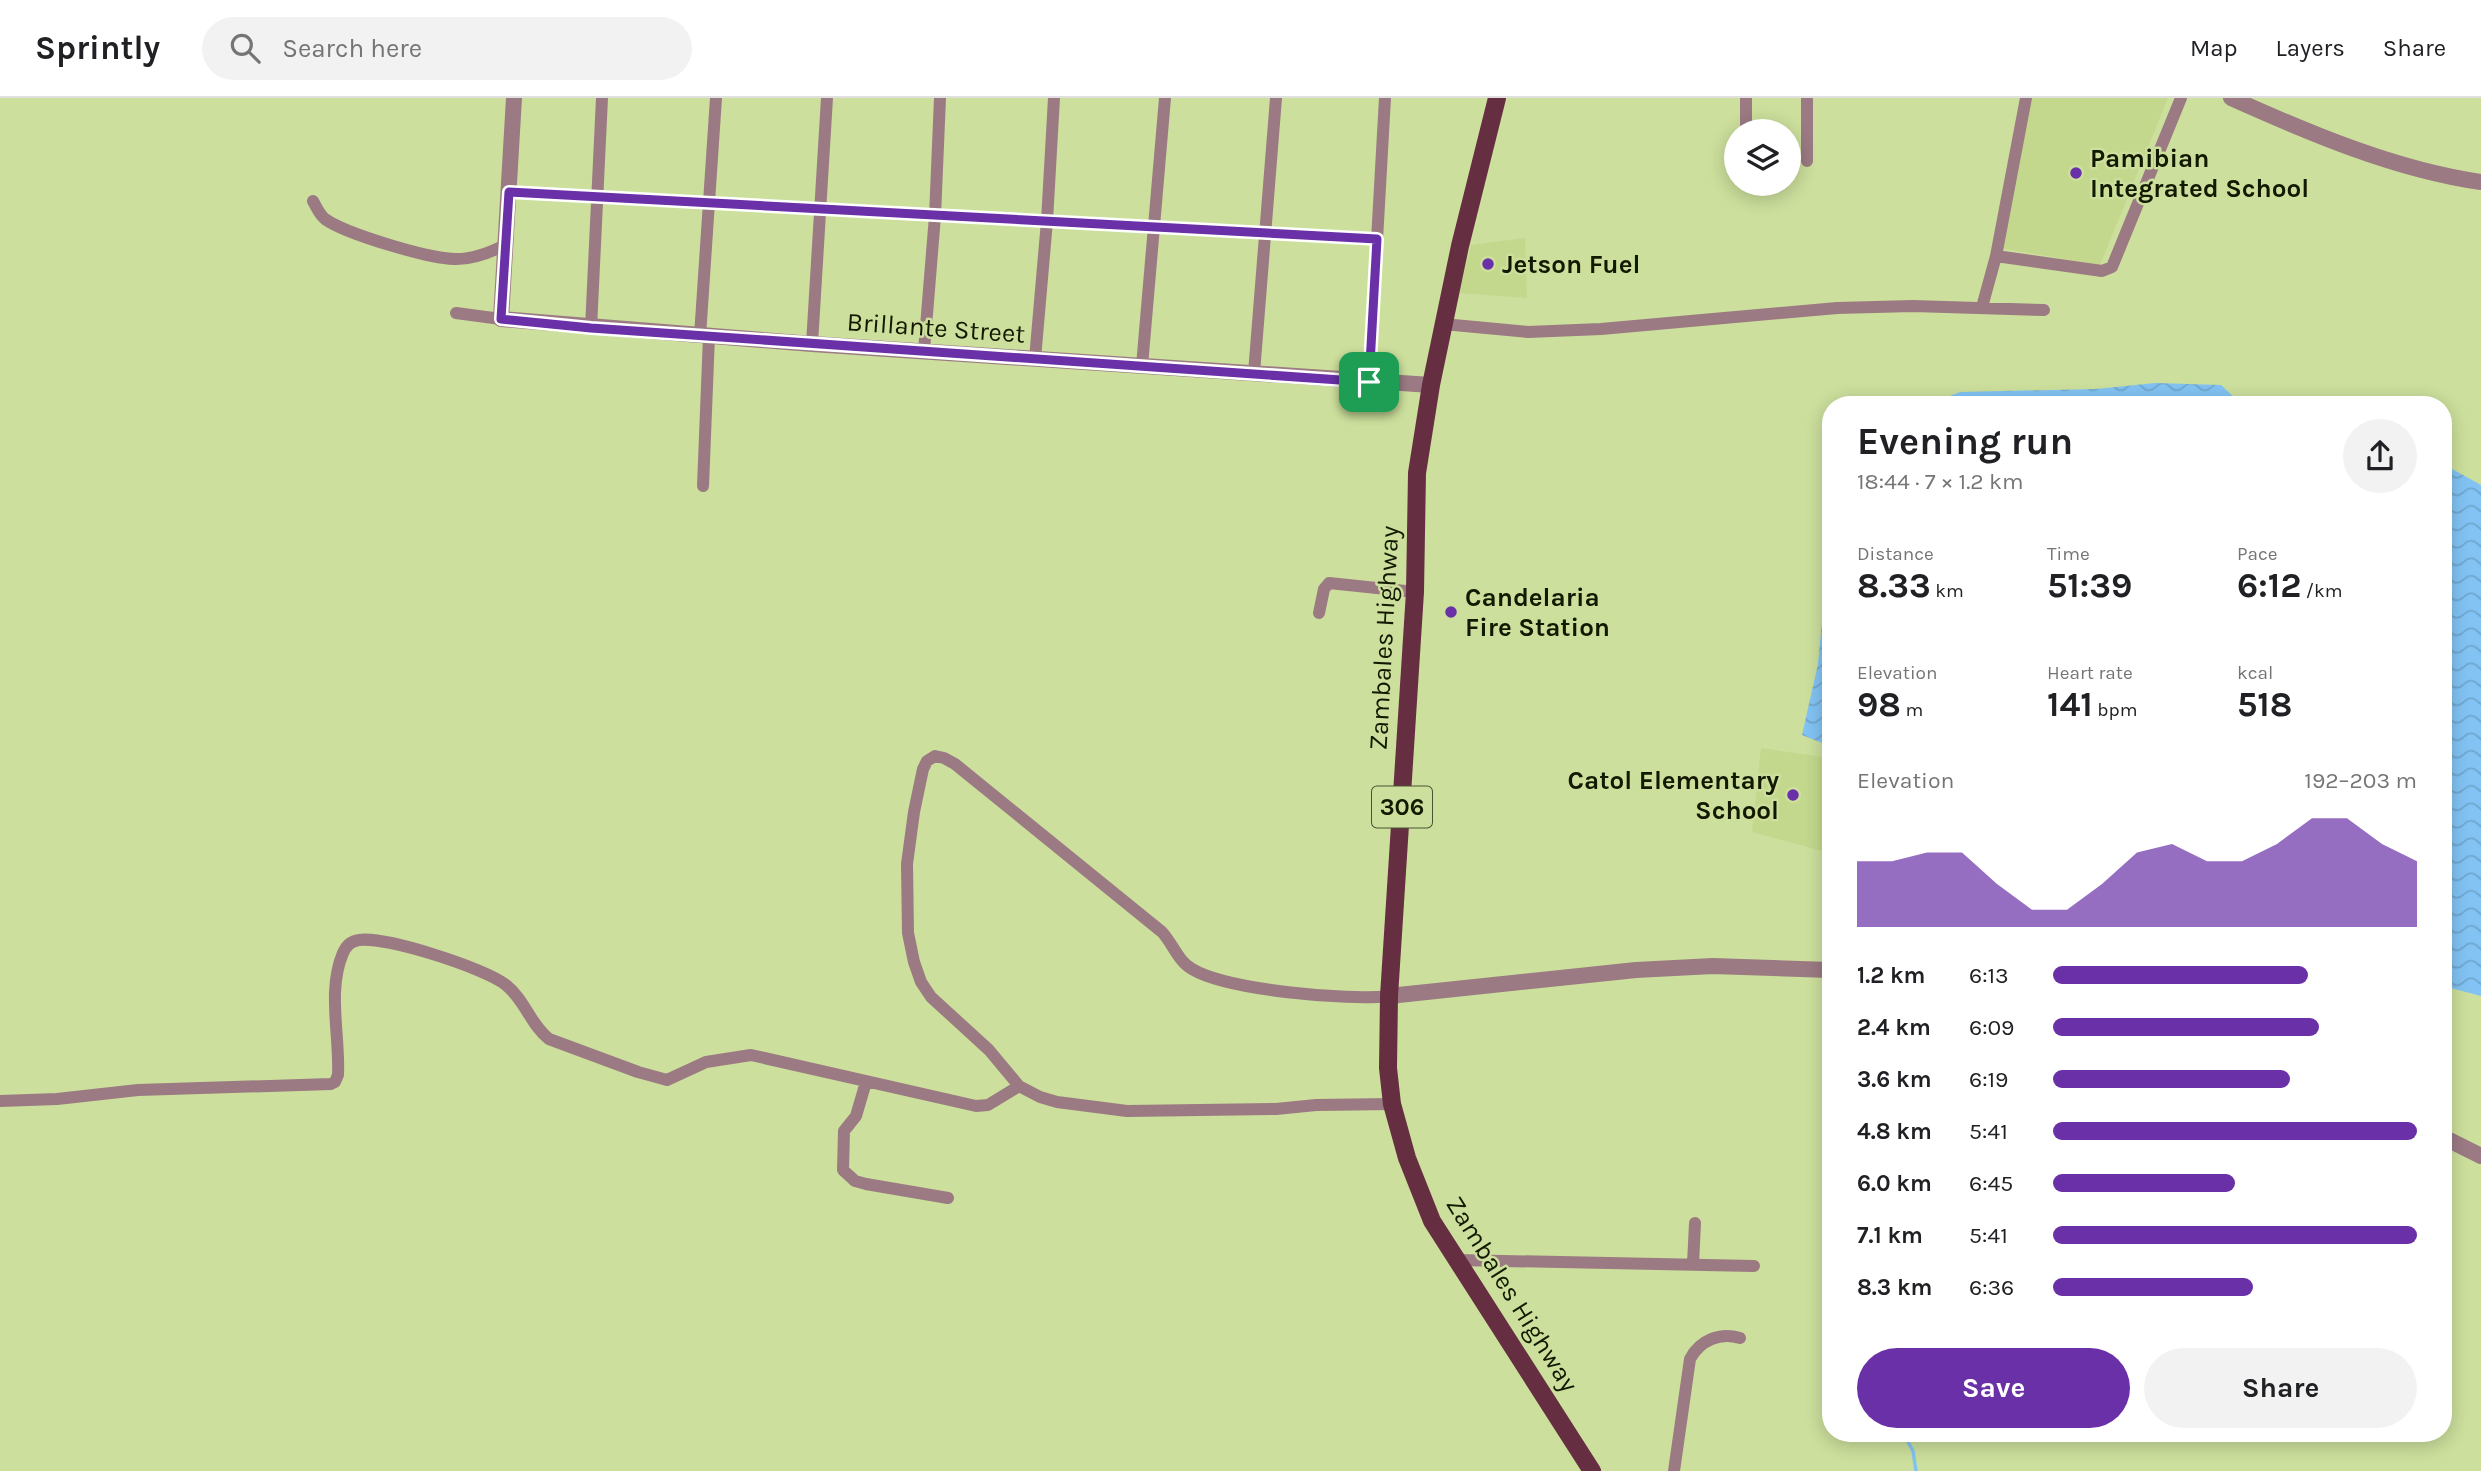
<!DOCTYPE html>
<html lang="en">
<head>
<meta charset="utf-8">
<style>
  body { margin:0; font-family:Karla,sans-serif; background:#f2f2f2; color:#202124; height:100vh; display:flex; flex-direction:column; font-size:26px; white-space:nowrap }
  * { box-sizing:border-box; margin:0 }
  p { font-size:23px; color:#757577 }
  .icon { flex:none; width:38px; height:38px; fill:none; stroke:currentColor; stroke-width:2; stroke-linecap:round; stroke-linejoin:round }
  .map { position:relative; flex:1; overflow:hidden }
  .sheet { position:absolute; left:1822px; top:298px; width:630px; height:1046px; display:flex; flex-direction:column; background:#fff; border-radius:28px; box-shadow:0 4px 18px #0003 }
  .sheet>* { flex:none }
  .fabs { position:absolute; left:1724px; top:21px; display:grid; gap:14px }
  .fabs a { display:grid; place-items:center; width:77px; height:77px; border-radius:50%; background:#fff; box-shadow:0 4px 18px #0003; font-size:35px }
  .pin { position:absolute; display:grid; place-items:center; width:60px; height:60px; color:#fff; margin:-30px; border-radius:14px; box-shadow:0 4px 10px #0006 }
  .round { display:grid; place-items:center; flex:none; width:74px; height:74px; border-radius:37px; background:#f2f2f2 }
  .head { display:flex; align-items:center; justify-content:space-between; height:119px; padding:0 35px }
  h1 { font-size:38px; font-weight:700; line-height:52px }
  .metrics { display:grid; grid-template-columns:repeat(3,1fr); gap:10px; height:119px; padding:7px 35px }
  .metrics div { display:grid; align-content:center }
  .metrics b { font-size:35px; font-weight:700 }
  .metrics small { font-size:19px; font-weight:400 }
  .metrics p { font-size:19px }
  .chart { height:196px; padding:14px 35px }
  .chart p { display:flex; justify-content:space-between }
  .chart svg { width:100%; height:126px; margin-top:7px; fill:#6930a7; opacity:.7 }
  .cta { display:flex; gap:14px; margin-top:auto; padding:14px 35px }
  .cta a { flex:1; height:80px; border-radius:42px; background:#6930a7; color:#fff; font-size:28px; font-weight:700; line-height:80px; text-align:center }
  .cta a+a { background:#f2f2f2; color:#202124 }
  ul { padding:0 35px; list-style:none; font-size:23px }
  li { display:grid; grid-template-columns:112px 84px 1fr; align-items:center; height:52px }
  li i { height:18px; border-radius:9px; background:#6930a7 }
  header { display:flex; align-items:center; gap:42px; box-sizing:border-box; height:98px; padding:0 35px; background:#fff; border-bottom:2px solid #e0e0e0 }
  header strong { font-size:33px }
  nav { display:flex; gap:38px; margin-inline-start:auto; font-size:24px }
  .search { width:490px; height:63px; background:#f2f2f2; display:flex; align-items:center; gap:18px; box-sizing:border-box; padding:0 24px; border-radius:38px; color:#757577; font-size:26px }
  .map>svg:first-child { display:block }
  .built { fill:#c3d88d }
  .water { fill:url(#water-waves) }
  .lines { fill:none; stroke-linecap:round; stroke-linejoin:round }
  .stream { stroke:#82c3f3; stroke-width:3.5 }
  .minor { stroke:#9b7a83; stroke-width:12 }
  .tertiary { stroke:#9b7a83; stroke-width:16 }
  .primary { stroke:#652f41; stroke-width:18 }
  .route-casing { stroke:#fff; stroke-width:14 }
  .route { stroke:#6930a7; stroke-width:9 }
  .poi-dot { fill:#6930a7; stroke:#ccdf9c; stroke-width:2.5 }
  .labels { text-anchor:middle; dominant-baseline:central; stroke-width:5; stroke-linejoin:round; paint-order:stroke }
  .shield { fill:#ccdf9c; stroke:#4a5430; stroke-width:2 }
  .shield-label { font-size:24px; font-weight:bold; fill:#131901 }
  .poi-label { font-size:26px; font-weight:bold; fill:#131901; stroke:#ccdf9c; text-anchor:start }
  .street-label { font-size:26px; fill:#131901; stroke:#ccdf9c }
</style>
</head>
<body>
<header>
<strong>Sprintly</strong>
<div class="search"><svg class="icon" aria-label="search" viewBox="0 0 24 24"><circle cx="10" cy="10" r="6"/><path d="M15 15l6 6"/></svg>Search here</div>
<nav><a>Map</a><a>Layers</a><a>Share</a></nav>
</header>
<div class="map">
<svg width="2481" height="1373" viewBox="0 0 2481 1373">
  <defs>
    <pattern id="water-waves" width="16" height="10" patternUnits="userSpaceOnUse" patternTransform="scale(1.75)"><rect width="16" height="10" fill="#82c3f3"/><path d="M0 5q4-4 8 0t8 0" fill="none" stroke="#6fa7cf"/></pattern>
  </defs>
  <rect width="100%" height="100%" fill="#ccdf9c"/>
  <path class="built" d="M2029 0H2168L2100 167 2000 150Z
    M1525 140 1527 200 1459 195 1471 147Z
    M1761 650 1830 660V755L1752 734Z"/>
  <path class="water" d="M2155 285 2221 287 2241 306H1929L1960 294 2096 291Z
    M2443 366 2481 387V898L2443 888Z
    M1830 437V648L1802 637 1818 566Z"/>
  <g class="lines">
    <path class="stream" d="M1903 1335 1913 1353 1916 1373"/>
    <path class="minor" d="M1807 0V63
      M1746 33V0
      M509 94 1377 141
      M313 103C317 110 319 116 325 121 346 136 427 160 454 161 472 162 489 155 505 147
      M1996 158 2102 173 2112 169 2181 0
      M1982 209 1996 158 2026 0
      M456 215 501 221
      M1443 226 1528 234 1601 231 1837 210 1913 208 2044 212
      M591 230 602 0
      M700 238 716 0
      M812 246 827 0
      M924 253 935 118 940 0
      M1035 261 1047 123 1054 0
      M1142 268 1165 0
      M1254 275 1276 0
      M1369 284 1385 0
      M703 388 709 238
      M1319 515 1324 491 1329 485 1415 494
      M1389 898C1348 903 1227 892 1192 871 1178 863 1173 846 1162 834L955 666 944 660 935 658 927 663 923 671 914 714 907 766 908 835 914 864 921 884 931 899 989 952 1019 988 1040 999 1057 1004 1127 1013 1276 1011 1316 1007 1392 1006
      M866 984 856 1018 844 1033 843 1072 855 1083 866 1086 948 1100
      M0 1003 57 1001 138 992 331 986 335 984 338 977C340 938 327 892 343 855 346 848 351 843 359 842 385 838 485 870 506 887 525 902 530 926 549 941L638 974 667 982 706 964 751 957 976 1008 988 1007 1019 988
      M1457 1162 1754 1168
      M1693 1166 1695 1125
      M1674 1373 1690 1261C1700 1242 1720 1234 1740 1240"/>
    <path class="tertiary" d="M514 0 501 221 812 246 1431 287
      M2231 0C2309 35 2396 72 2481 84
      M1389 898 1636 872 1713 868 1830 872
      M2443 1039 2481 1058"/>
    <path class="primary" d="M1497 0 1460 148 1431 287 1417 375 1415 494 1389 898 1388 970 1392 1006 1407 1060 1432 1123 1592 1373"/>
  </g>
  <g class="lines">
    <g class="route-casing">
      <path id="route" d="M509 94 1377 141 1369 284 591 230 501 221Z"/>
    </g>
    <use href="#route" class="route"/>
  </g>
  <g class="poi-dot">
    <circle cx="2076" cy="75" r="7"/>
    <circle cx="1488" cy="166" r="7"/>
    <circle cx="1451" cy="514" r="7"/>
    <circle cx="1793" cy="697" r="7"/>
  </g>
  <g class="labels">
    <rect class="shield" x="1372" y="688.5" width="60" height="41" rx="5"/>
    <g class="shield-label">
      <text x="1402" y="709">306</text>
    </g>
    <g class="poi-label">
      <text x="2090" y="60">Pamibian<tspan x="2090" dy="30">Integrated School</tspan></text>
      <text x="1502" y="166">Jetson Fuel</text>
      <text x="1465" y="499">Candelaria<tspan x="1465" dy="30">Fire Station</tspan></text>
      <text x="1779" y="682" text-anchor="end">Catol Elementary<tspan x="1779" dy="30">School</tspan></text>
    </g>
    <g class="street-label">
      <text transform="translate(936 230) rotate(4)">Brillante Street</text>
      <text transform="translate(1384 540) rotate(-87)">Zambales Highway</text>
      <text transform="translate(1512 1196) rotate(58)">Zambales Highway</text>
    </g>
  </g>
</svg>
<div class="fabs">
<a><svg class="icon" aria-label="layers" viewBox="0 0 24 24"><path d="M12 4l9 5-9 5-9-5zM3 14l9 5 9-5"/></svg></a>
</div>
<div class="pin" style="left:1369px;top:284px;background:#1e9e55"><svg class="icon" aria-label="arrive" viewBox="0 0 24 24"><path d="M6 21V4h12l-3 4 3 4H6"/></svg></div>
<section class="sheet">
<div class="head"><div><h1>Evening run</h1><p>18:44 · 7 × 1.2 km</p></div><a class="round"><svg class="icon" aria-label="share" viewBox="0 0 24 24"><path d="M12 15V3M7 8l5-5 5 5M5 13v7h14v-7"/></svg></a></div>
<div class="metrics">
<div><p>Distance</p><b>8.33<small> km</small></b></div>
<div><p>Time</p><b>51:39</b></div>
<div><p>Pace</p><b>6:12<small> /km</small></b></div>
</div>
<div class="metrics">
<div><p>Elevation</p><b>98<small> m</small></b></div>
<div><p>Heart rate</p><b>141<small> bpm</small></b></div>
<div><p>kcal</p><b>518</b></div>
</div>
<div class="chart"><p><span>Elevation</span>192–203 m</p>
<svg viewBox="0 0 160 44" preserveAspectRatio="none"><path d="M0 44V21L10 21L20 18L30 18L40 29L50 38L60 38L70 29L80 18L90 15L100 21L110 21L120 15L130 6L140 6L150 15L160 21V44z"/></svg>
</div>
<ul>
<li><b>1.2 km</b>6:13<i style="width:70%"></i></li>
<li><b>2.4 km</b>6:09<i style="width:73%"></i></li>
<li><b>3.6 km</b>6:19<i style="width:65%"></i></li>
<li><b>4.8 km</b>5:41<i style="width:100%"></i></li>
<li><b>6.0 km</b>6:45<i style="width:50%"></i></li>
<li><b>7.1 km</b>5:41<i style="width:100%"></i></li>
<li><b>8.3 km</b>6:36<i style="width:55%"></i></li>
</ul>
<div class="cta"><a>Save</a><a>Share</a></div>
</section>
</div>
</body>
</html>
